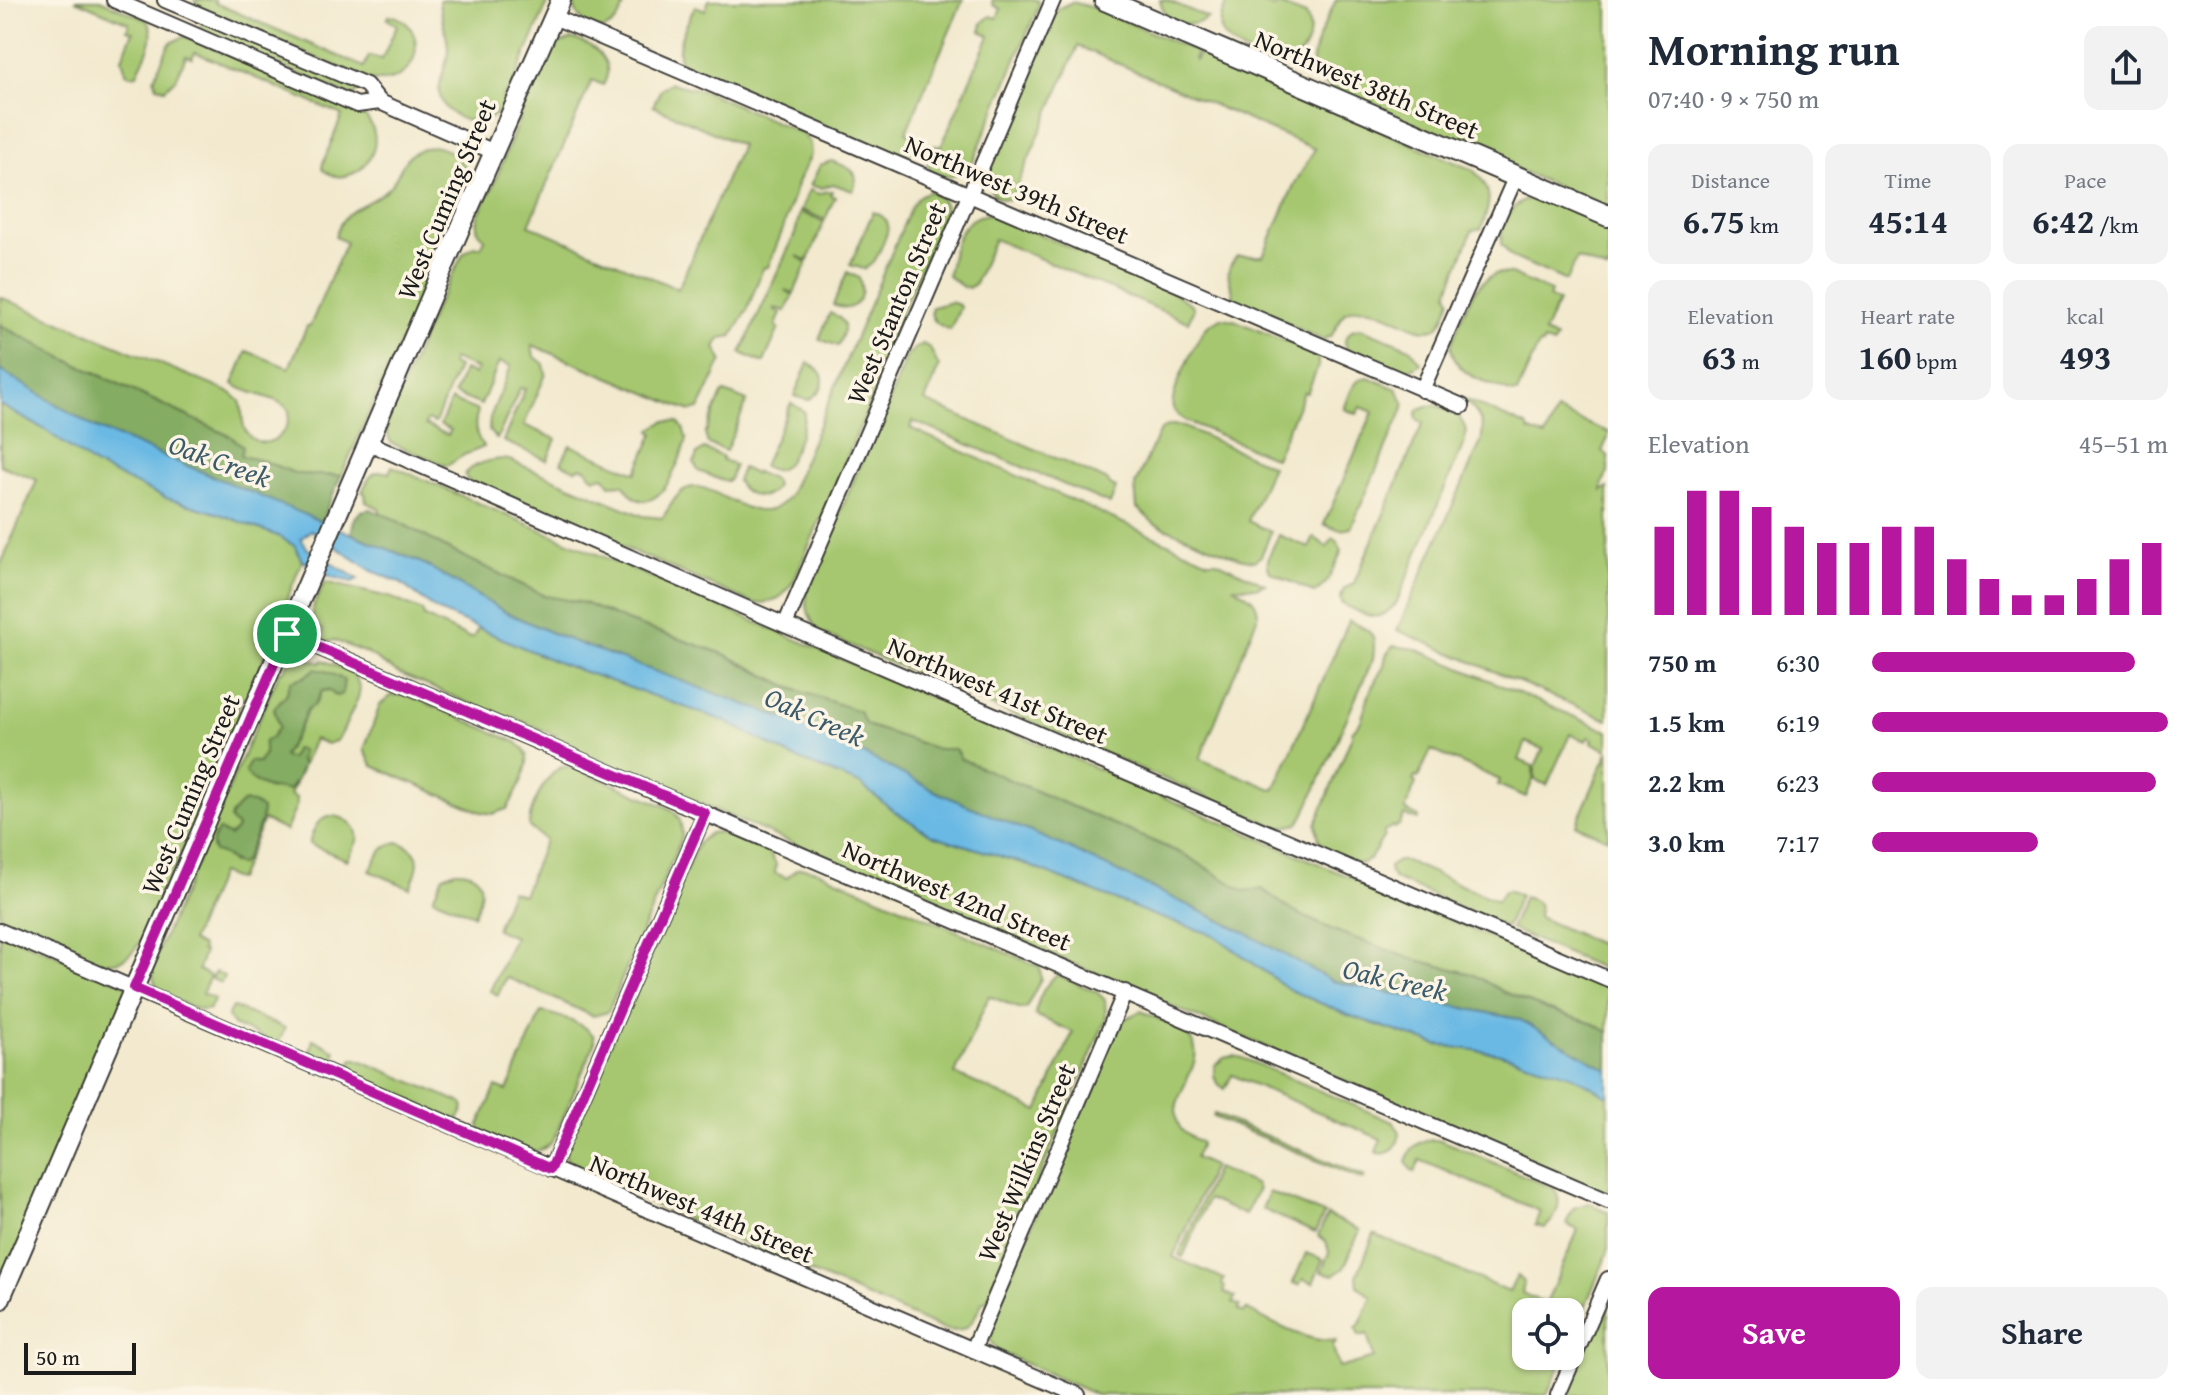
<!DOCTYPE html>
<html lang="en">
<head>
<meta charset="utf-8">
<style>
  body { margin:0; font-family:"Gentium Book Plus",serif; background:#f2f2f3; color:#1f2937; height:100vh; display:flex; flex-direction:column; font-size:30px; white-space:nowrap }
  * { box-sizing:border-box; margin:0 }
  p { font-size:26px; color:#747a83 }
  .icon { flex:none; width:44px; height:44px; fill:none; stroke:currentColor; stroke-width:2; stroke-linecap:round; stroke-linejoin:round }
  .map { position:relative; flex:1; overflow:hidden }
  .side { display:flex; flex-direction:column; background:#fff; width:600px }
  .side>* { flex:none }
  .fabs { position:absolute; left:1512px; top:1298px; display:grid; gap:16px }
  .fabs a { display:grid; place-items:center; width:72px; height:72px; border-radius:16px; background:#fff; box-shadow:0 2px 6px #0004; font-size:40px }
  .scale { position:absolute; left:24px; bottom:20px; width:112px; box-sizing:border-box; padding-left:8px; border:4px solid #1c1c1c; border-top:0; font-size:22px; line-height:28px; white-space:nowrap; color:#1c1c1c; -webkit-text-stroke:6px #fcf5e5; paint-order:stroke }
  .pin { position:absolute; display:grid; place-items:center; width:68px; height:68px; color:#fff; margin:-34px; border:4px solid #fff; border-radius:50%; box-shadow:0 2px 8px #0007 }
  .round { display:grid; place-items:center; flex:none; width:84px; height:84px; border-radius:16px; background:#f2f2f3 }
  .summary { display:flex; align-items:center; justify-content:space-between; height:136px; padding:0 40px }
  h1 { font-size:44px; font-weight:800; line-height:60px }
  .figures { display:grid; grid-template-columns:repeat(3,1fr); gap:12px; height:136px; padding:8px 40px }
  .figures div { display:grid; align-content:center; border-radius:16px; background:#f2f2f3; text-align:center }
  .figures b { font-size:34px; font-weight:800 }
  .figures small { font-size:22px; font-weight:400 }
  .figures p { font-size:22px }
  .chart { height:224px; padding:16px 40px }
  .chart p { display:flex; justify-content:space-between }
  .chart svg { width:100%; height:144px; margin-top:8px; stroke:#b5179e; stroke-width:6 }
  .primary-button { display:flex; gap:16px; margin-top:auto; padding:16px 40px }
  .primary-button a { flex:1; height:92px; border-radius:16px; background:#b5179e; color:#fff; font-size:32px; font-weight:800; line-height:92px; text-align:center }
  .primary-button a+a { background:#f2f2f3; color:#1f2937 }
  ul { padding:0 40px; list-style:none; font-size:26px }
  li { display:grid; grid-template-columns:128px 96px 1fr; align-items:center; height:60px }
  li i { height:20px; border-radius:10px; background:#b5179e }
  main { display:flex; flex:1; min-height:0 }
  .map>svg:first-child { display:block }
  .green { fill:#a6c770; stroke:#617246; stroke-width:2; fill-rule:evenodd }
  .forest { fill:#84ac62; stroke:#50643f; stroke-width:2 }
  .water { fill:#6ab9e4; stroke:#436a80; stroke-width:2 }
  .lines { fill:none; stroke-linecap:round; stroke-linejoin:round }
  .minor-casing { stroke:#3c3b37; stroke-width:18 }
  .tertiary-casing { stroke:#3c3b37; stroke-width:22 }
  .secondary-casing { stroke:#3c3b37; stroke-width:24 }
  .minor { stroke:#fff; stroke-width:14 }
  .tertiary { stroke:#fff; stroke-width:18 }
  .secondary { stroke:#fff; stroke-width:20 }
  .route-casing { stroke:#fff; stroke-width:16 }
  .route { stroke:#b5179e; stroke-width:10 }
  .labels { text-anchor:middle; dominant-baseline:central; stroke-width:7; stroke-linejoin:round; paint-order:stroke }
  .street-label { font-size:26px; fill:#1c1c1c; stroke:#fcf5e5 }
  .water-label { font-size:28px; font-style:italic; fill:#3b5b6c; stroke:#fcf5e5 }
</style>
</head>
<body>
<main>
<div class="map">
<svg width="1608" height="1395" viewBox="0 0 1608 1395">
  <rect width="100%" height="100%" fill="#fcf5e5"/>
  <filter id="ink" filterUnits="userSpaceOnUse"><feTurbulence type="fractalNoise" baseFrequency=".0125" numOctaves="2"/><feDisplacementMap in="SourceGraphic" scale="16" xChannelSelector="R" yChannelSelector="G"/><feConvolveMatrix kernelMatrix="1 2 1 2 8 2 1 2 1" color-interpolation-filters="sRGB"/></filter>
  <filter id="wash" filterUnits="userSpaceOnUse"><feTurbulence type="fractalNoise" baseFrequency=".006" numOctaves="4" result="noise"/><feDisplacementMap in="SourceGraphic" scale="32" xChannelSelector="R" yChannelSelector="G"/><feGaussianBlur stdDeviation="1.8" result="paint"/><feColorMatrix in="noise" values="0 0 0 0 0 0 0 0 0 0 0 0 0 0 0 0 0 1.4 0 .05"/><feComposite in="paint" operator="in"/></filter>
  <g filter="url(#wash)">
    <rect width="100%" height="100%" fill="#f2e9ce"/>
    <path class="green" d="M75 0H100L147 20C159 37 144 57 137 74L130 75 126 73 122 58 133 32 127 30 129 23Z
      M194 0H215V3L364 67 369 56 382 59 397 25 387 19 390 15C431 23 423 90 368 80L200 8Z
      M439 0H549L510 90 506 92 502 98 506 100C500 112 490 121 477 122 468 122 460 119 453 114 426 94 447 74 448 50 448 33 440 17 439 0Z
      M574 0H611L624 6C619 19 615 25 603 30 587 26 573 17 574 0Z
      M709 0H963L906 132 915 136 914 149 900 158 889 155 682 64C672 47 688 23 695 6L705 10Z
      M992 0H1038L1039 5 972 164H969C959 178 943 181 930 170 925 157 922 141 941 147L989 36 981 31 982 23 990 16 997 18 1001 9 993 5Z
      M1160 0H1167L1208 18C1188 30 1165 26 1160 0Z
      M1228 0H1256L1273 8 1280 5 1306 15C1311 26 1311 34 1306 45 1303 52 1298 59 1289 62 1273 68 1225 48 1221 30 1219 19 1224 9 1228 0Z
      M1336 0H1608V209L1320 83C1300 63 1327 22 1336 0Z
      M1072 2 1097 9 1197 52 1194 59 1195 61 1200 53 1473 170C1495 190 1490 205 1481 229L1472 231 1448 292 1451 300C1447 309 1444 323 1436 328 1414 340 1377 294 1344 313L1332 335 1323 340 1234 300C1233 281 1220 275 1237 256H1263L1294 185 1315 149 1078 46 1011 199C989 202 986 183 988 166L1043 38 1057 9Z
      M203 21 359 87 354 97 199 31Z
      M184 36 356 109C401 138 355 197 322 169L323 163 342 115 195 52 192 58 186 56 176 79 165 89 157 86 154 79 169 44Z
      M572 39C593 43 617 62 603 85L592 80 529 225 678 289 741 145 653 106 661 89 670 83 705 91 803 134 810 143 811 155 798 181 783 229 768 267 763 268 746 313 732 336 721 338 715 347 722 360 699 409 691 411 680 407 532 345 534 356 544 364 546 374 524 425 556 439 547 460 503 441 525 389 520 388 497 439 489 431 490 418 511 366 499 362 481 405 454 394 464 370 474 374 477 369 453 359 451 364 458 367 435 423 427 420 425 425 448 435 451 430 440 425 451 400 478 411C473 425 475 435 484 447L464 455 447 466 391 443 387 433V423L434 310 463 254 474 246 481 247 485 239 477 229 478 215 493 187 523 109 536 85 550 51 556 45Z
      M433 146C461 152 469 163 467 191L341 476 296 474 264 462 240 456 230 436 59 356 0 325V297L231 393 240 401C244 412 240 424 247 433 263 455 292 435 289 410 276 395 250 396 233 384L247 351 289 368 307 326H310L346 242 335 237C344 204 369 208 389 187 398 178 401 164 410 155 417 149 425 148 433 146Z
      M831 161C848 167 862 170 853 191L833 184 822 188 810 186 820 165Z
      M809 190 819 194 827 191H832L830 195 835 197 825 220 801 210Z
      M929 191C939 195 943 199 946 210L886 348 890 350V357L795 578C784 598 778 601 755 604L467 480 465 474C472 464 496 457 509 460L643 516 662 518C669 509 676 493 686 489 715 475 755 539 789 496L911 207 919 196Z
      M1528 199 1551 202 1608 227V271L1577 258 1566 281 1512 257 1501 244C1502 220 1506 209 1528 199Z
      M800 212 824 222 808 261 797 256 807 263 794 293 785 290 793 295 786 311 774 308V310L781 313 776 326 779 328 764 362H761L741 353 795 234Z
      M873 212C892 218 890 228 883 243 878 255 876 263 864 269L850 265Z
      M988 214 996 215 1174 293 1192 305 1194 309 1188 322 994 239 975 284 969 288 963 287 948 276C952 250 957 218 988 214Z
      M847 272 859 278C867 297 855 315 833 305Z
      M1498 273 1511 274 1551 292 1549 298 1558 302 1544 333 1556 338 1553 345 1544 341 1542 345 1539 344 1517 393 1509 392C1486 381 1453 376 1451 345 1461 320 1470 282 1498 273Z
      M951 302 959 305 960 308 950 330C940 326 928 320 932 307Z
      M830 313C850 321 845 329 838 346L819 339Z
      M1221 318 1234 320 1311 352 1318 358V367L1307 393 1304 392 1275 458 1186 421C1181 418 1175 414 1173 408 1169 395 1196 341 1205 329 1209 324 1215 322 1221 318Z
      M1360 328 1410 348 1421 363C1401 382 1367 359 1346 350L1345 339 1352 330Z
      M923 344 930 348 939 367 925 401 1108 481 1110 485 1116 488 1110 504 913 421 910 428 1208 561H1217L1265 584 1257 587H1234C1247 595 1258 599 1258 616L1200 759 1274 790 1349 621C1372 631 1377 633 1373 659L1304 815 1298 824 1280 828 821 633C808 619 805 607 807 589L874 433 882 420 907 356 914 349Z
      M808 363C829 373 827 389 808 400L794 396Z
      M1368 377 1397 389 1405 404 1351 528C1340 531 1334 529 1324 524L1373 412 1361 407 1357 414 1344 409C1350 395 1352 379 1368 377Z
      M725 392 747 401 726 451 708 444 705 434 722 394Z
      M1462 398 1528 427V430L1545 437 1557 411 1608 432V438L1602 451 1608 456V472L1603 482 1602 491 1608 487V720L1397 630 1481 442C1486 423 1477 408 1460 399Z
      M791 403 804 411C806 424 791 469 777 470 772 471 767 468 763 466Z
      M0 405 44 429 96 466 166 498 217 513 278 536 295 546 302 561 250 694 241 701 237 710 242 712 234 732 147 931C124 972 109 966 69 952 60 949 47 946 39 941 34 937 32 932 26 928L17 930 0 924V566L37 480 0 465Z
      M1435 405 1458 415 1467 431 1464 443 1396 604C1378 626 1364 614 1342 604L1340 599 1344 589 1354 583 1423 423 1417 419C1414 408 1426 406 1435 405Z
      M665 421 678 422 683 428 687 440C680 458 664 510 637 499 631 496 627 489 623 484L610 485 604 476 595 478 590 475 587 469 581 467 575 470 561 463 570 445 636 473 654 433 651 431 652 429Z
      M1171 425 1182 426 1272 466 1248 521 1271 532 1261 556 1254 561 1239 558 1155 524 1137 508 1135 485 1158 434 1163 428Z
      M704 449 723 457 722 460 735 465 729 480 726 482 698 471 694 463 697 454Z
      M392 466 1608 988V1032L1594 1024 1546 1009 1504 992 1472 974 1409 958 1333 930 1294 912 1262 890 1244 891 1185 855 961 759 955 749H937L866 725 724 654 629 622 584 603 545 596 450 550 381 514 379 508 366 502 365 493 362 492C368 479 372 468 389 473Z
      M742 468 755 474 756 472 774 480 776 485C769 504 744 497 737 481Z
      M1279 535 1309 548 1314 537 1327 547 1333 538 1337 540 1342 551 1327 582 1315 593 1270 572C1263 561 1274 546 1279 535Z
      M325 582 392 598 422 611 424 617 467 637 473 638 478 628 559 663 725 721 795 758 860 784 894 811 932 835 1025 864 1153 915 1214 935 1290 990 1348 1015 1437 1045 1497 1053 1571 1075 1608 1096V1194L562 744 557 736 510 716 504 718 398 673 368 654 334 640 329 642 320 639 323 630C302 617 317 599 325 582Z
      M1393 646 1416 649 1608 731V750L1592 743 1593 739 1588 737 1586 741 1570 734 1547 785 1535 780V767L1543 749 1526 742 1519 760 1533 766V780L1526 797 1498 785 1500 780 1431 750 1418 778 1415 777 1413 781 1416 783 1405 810 1419 817 1418 820 1404 815 1400 824 1394 828 1392 826 1383 833 1384 836 1370 859 1363 863H1357L1329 851 1319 841 1316 824 1352 736V732L1361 721 1371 689 1384 666 1386 655Z
      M303 657 320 663 323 660 354 674 360 688 358 698 342 733 336 741 327 744 314 739 290 795 296 798 297 804 286 831 263 820 238 880 220 873 191 941 202 947 201 951 204 952 198 970 212 977 215 972 224 976 221 983 209 978 202 994 215 999 209 1009C199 1012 193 1008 184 1004 162 994 148 988 154 960L280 671H283L288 663ZM315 669 342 694 337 696 328 690 322 691 315 704 307 710 298 731 283 756 286 759 291 758 270 789 256 783 250 778V762L259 763 271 738 279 727 274 708 286 695 291 681 304 677ZM253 803 257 807 232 863 224 854 219 830 230 836 235 831Z
      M392 695 410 696 516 742C521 747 527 751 527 758 529 770 513 799 507 809L492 814 481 812 373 766 364 750 380 705Z
      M1608 752V839L1576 825Z
      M562 767H573L667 807C680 814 682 823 682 837L608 1012 593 1016 506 977 498 995 490 991 514 937 496 929 511 891 523 895 545 840 529 827C528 810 546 774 562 767Z
      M328 816C342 815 360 824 357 841 355 847 350 855 347 860L309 844C313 832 315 821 328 816Z
      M718 832 768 851 776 864 775 873 787 878C798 865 802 867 818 871L1040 967 1041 979 1026 1008 1021 1009 989 996 955 1074 1038 1111 1073 1032 1035 1015C1037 1001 1044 984 1057 975L1097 992 1105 1000 1106 1019 986 1302 983 1301C973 1322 968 1336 942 1329L571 1169 565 1154V1148L698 843 710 833Z
      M398 842C426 851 419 866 410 888L370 871C377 856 381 846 398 842Z
      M1398 861H1406L1497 901 1504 891H1510L1520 895 1506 927 1395 879 1390 873 1389 867Z
      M455 871C488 870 483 894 474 915L433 898 443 876Z
      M1524 897 1535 901 1539 905 1538 917 1608 948V971L1510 929Z
      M0 931 134 988 0 1300Z
      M233 1007 285 1028 278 1044 233 1025 228 1017 229 1012Z
      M1141 1011 1181 1029V1031C1223 1058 1158 1096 1181 1129 1186 1136 1195 1138 1201 1143L1195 1158 1213 1166 1173 1257 1224 1279 1222 1285 1225 1287 1223 1292 1235 1297 1233 1303 1240 1306 1238 1310 1244 1313 1246 1309C1267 1320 1311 1345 1335 1340L1336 1343 1332 1344 1339 1368 1374 1358 1367 1334 1359 1336 1356 1328 1360 1324 1372 1297 1358 1286 1357 1276 1374 1234 1509 1292 1517 1276 1524 1283 1522 1293 1546 1304 1578 1230 1566 1224 1573 1208 1589 1203 1608 1212V1252L1570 1342V1312H1526V1356H1564L1547 1395H1096L997 1351 990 1340V1323L1118 1022Z
      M541 1012C554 1014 580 1022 590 1032 595 1036 594 1038 594 1044L554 1139C536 1165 509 1143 486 1134L481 1130 479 1125 496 1087 507 1091Z
      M313 1039 336 1051 331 1065 328 1066 313 1059 314 1057 310 1052Z
      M1234 1056 1243 1058 1393 1122 1400 1132C1399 1145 1390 1158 1376 1152L1381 1139 1232 1075 1225 1089C1215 1083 1212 1076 1215 1065L1224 1058Z
      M353 1059H357L462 1103 464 1109 459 1118 455 1119 449 1117 353 1076C347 1070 348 1065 353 1059Z
      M1214 1114 1365 1177 1363 1180 1213 1117Z
      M1427 1140H1441L1553 1188C1564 1200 1557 1219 1544 1228L1535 1225 1540 1211 1420 1160 1415 1172 1412 1171 1406 1162C1410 1150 1415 1144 1427 1140Z
      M1216 1168 1255 1184 1258 1189 1245 1215 1208 1199 1183 1257 1179 1255Z
      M1269 1192 1324 1214 1315 1233 1262 1209Z
      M1327 1215 1360 1230 1344 1268 1334 1275 1321 1272 1329 1252 1326 1241 1318 1236Z
      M1306 1253 1323 1259 1313 1283 1303 1279 1299 1285 1293 1283Z
      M1608 1298V1395H1563L1590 1331 1595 1329Z"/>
    <path class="forest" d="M0 325 59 356 230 436 243 446 241 456 264 461 297 474 341 476 321 522 94 427 0 370Z
      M370 509 392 518 450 550 545 596 584 603 629 622 724 654 785 686 859 711 866 725 937 749H955L961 759 1185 855 1244 891 1262 889 1294 912 1333 930 1409 958 1472 974 1504 992 1546 1009 1594 1024 1608 1032V1070L1518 1019 1332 981 1240 930 1068 848 941 794 821 732 561 637 505 612 424 564 351 534 354 519 361 511Z
      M315 669 326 671 344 680 342 694 336 696 328 690 322 691 315 704 307 710 298 731 283 756 286 758H291L294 749 302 750 300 762 303 764 297 779 289 790C271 789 257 788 245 772L250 761 259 763 264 754V742L271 738 279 727 274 708 286 695 291 681 304 677Z
      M243 802 253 803 262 809 261 822 245 860 239 865C228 861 228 855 214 852 209 843 213 837 219 830L230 836 235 831 237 827 230 820 231 815Z"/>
    <path class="water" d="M0 370 94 427 424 564 505 612 561 637 821 732 941 794 1068 848 1240 930 1332 981 1518 1019 1608 1070V1096L1571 1075 1497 1053 1437 1045 1348 1015 1290 990 1214 935 1153 915 1025 864 932 835 894 811 860 784 795 758 725 721 559 663 436 610 399 582 372 571 311 530 301 539 308 549 358 579 352 582 332 577 302 561 295 546 278 536 217 513 166 498 96 466 44 429 0 405Z"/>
  </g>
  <g filter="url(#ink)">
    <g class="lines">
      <g class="minor-casing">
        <path id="minor" d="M114 0 357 105 380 102
          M165 0 366 85 380 102 494 152
          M554 17 1462 406
          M1422 390 1516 176
          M369 443 785 625 1608 979
          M785 625 1053 0
          M287 634 1608 1201
          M0 931 1078 1395
          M551 1169 705 813
          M973 1350 1125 992
          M1558 1395 1608 1279"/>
      </g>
      <g class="tertiary-casing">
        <path id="tertiary" d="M0 1300 463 222 561 0"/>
      </g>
      <g class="secondary-casing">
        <path id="secondary" d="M1105 0 1608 216"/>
      </g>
      <use href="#minor" class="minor"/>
      <use href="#tertiary" class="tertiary"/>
      <use href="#secondary" class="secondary"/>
    </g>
  </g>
  <g class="lines" filter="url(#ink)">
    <g class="route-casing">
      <path id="route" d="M287 634 705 813 551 1169 134 988Z"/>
    </g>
    <use href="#route" class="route"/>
  </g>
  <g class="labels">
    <g class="street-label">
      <text transform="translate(1367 84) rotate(23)">Northwest 38th Street</text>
      <text transform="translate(1017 189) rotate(23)">Northwest 39th Street</text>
      <text transform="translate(446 199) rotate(-67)">West Cuming Street</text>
      <text transform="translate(896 303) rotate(-67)">West Stanton Street</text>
      <text transform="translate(998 690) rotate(23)">Northwest 41st Street</text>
      <text transform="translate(190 794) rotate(-67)">West Cuming Street</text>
      <text transform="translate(957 895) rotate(23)">Northwest 42nd Street</text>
      <text transform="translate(1026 1162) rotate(-67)">West Wilkins Street</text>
      <text transform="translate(702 1208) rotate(23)">Northwest 44th Street</text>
    </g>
    <g class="water-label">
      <text transform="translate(220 460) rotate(20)">Oak Creek</text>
      <text transform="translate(815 716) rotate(24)">Oak Creek</text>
      <text transform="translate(1395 979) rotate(13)">Oak Creek</text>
    </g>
  </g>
</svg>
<div class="fabs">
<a><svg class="icon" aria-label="locate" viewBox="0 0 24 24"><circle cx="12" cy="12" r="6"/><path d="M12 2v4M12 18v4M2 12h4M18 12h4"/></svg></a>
</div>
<div class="scale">50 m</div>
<div class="pin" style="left:287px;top:634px;background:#1e9e55"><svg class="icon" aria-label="arrive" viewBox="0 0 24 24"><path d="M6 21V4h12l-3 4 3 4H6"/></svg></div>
</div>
<section class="side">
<div class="summary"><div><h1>Morning run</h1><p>07:40 · 9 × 750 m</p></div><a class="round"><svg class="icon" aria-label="share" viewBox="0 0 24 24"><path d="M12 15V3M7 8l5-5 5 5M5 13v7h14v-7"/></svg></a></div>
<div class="figures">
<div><p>Distance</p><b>6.75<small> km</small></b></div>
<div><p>Time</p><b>45:14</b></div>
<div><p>Pace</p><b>6:42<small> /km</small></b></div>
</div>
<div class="figures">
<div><p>Elevation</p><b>63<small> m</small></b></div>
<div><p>Heart rate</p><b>160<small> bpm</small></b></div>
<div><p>kcal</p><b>493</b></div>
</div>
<div class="chart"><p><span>Elevation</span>45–51 m</p>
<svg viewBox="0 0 160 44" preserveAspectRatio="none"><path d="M5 44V17M15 44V6M25 44V6M35 44V11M45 44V17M55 44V22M65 44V22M75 44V17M85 44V17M95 44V27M105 44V33M115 44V38M125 44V38M135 44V33M145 44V27M155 44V22"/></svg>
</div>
<ul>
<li><b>750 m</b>6:30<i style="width:89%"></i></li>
<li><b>1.5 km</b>6:19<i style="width:100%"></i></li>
<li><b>2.2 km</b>6:23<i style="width:96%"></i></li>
<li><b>3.0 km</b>7:17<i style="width:56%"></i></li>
</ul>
<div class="primary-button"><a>Save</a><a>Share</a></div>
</section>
</main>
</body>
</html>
